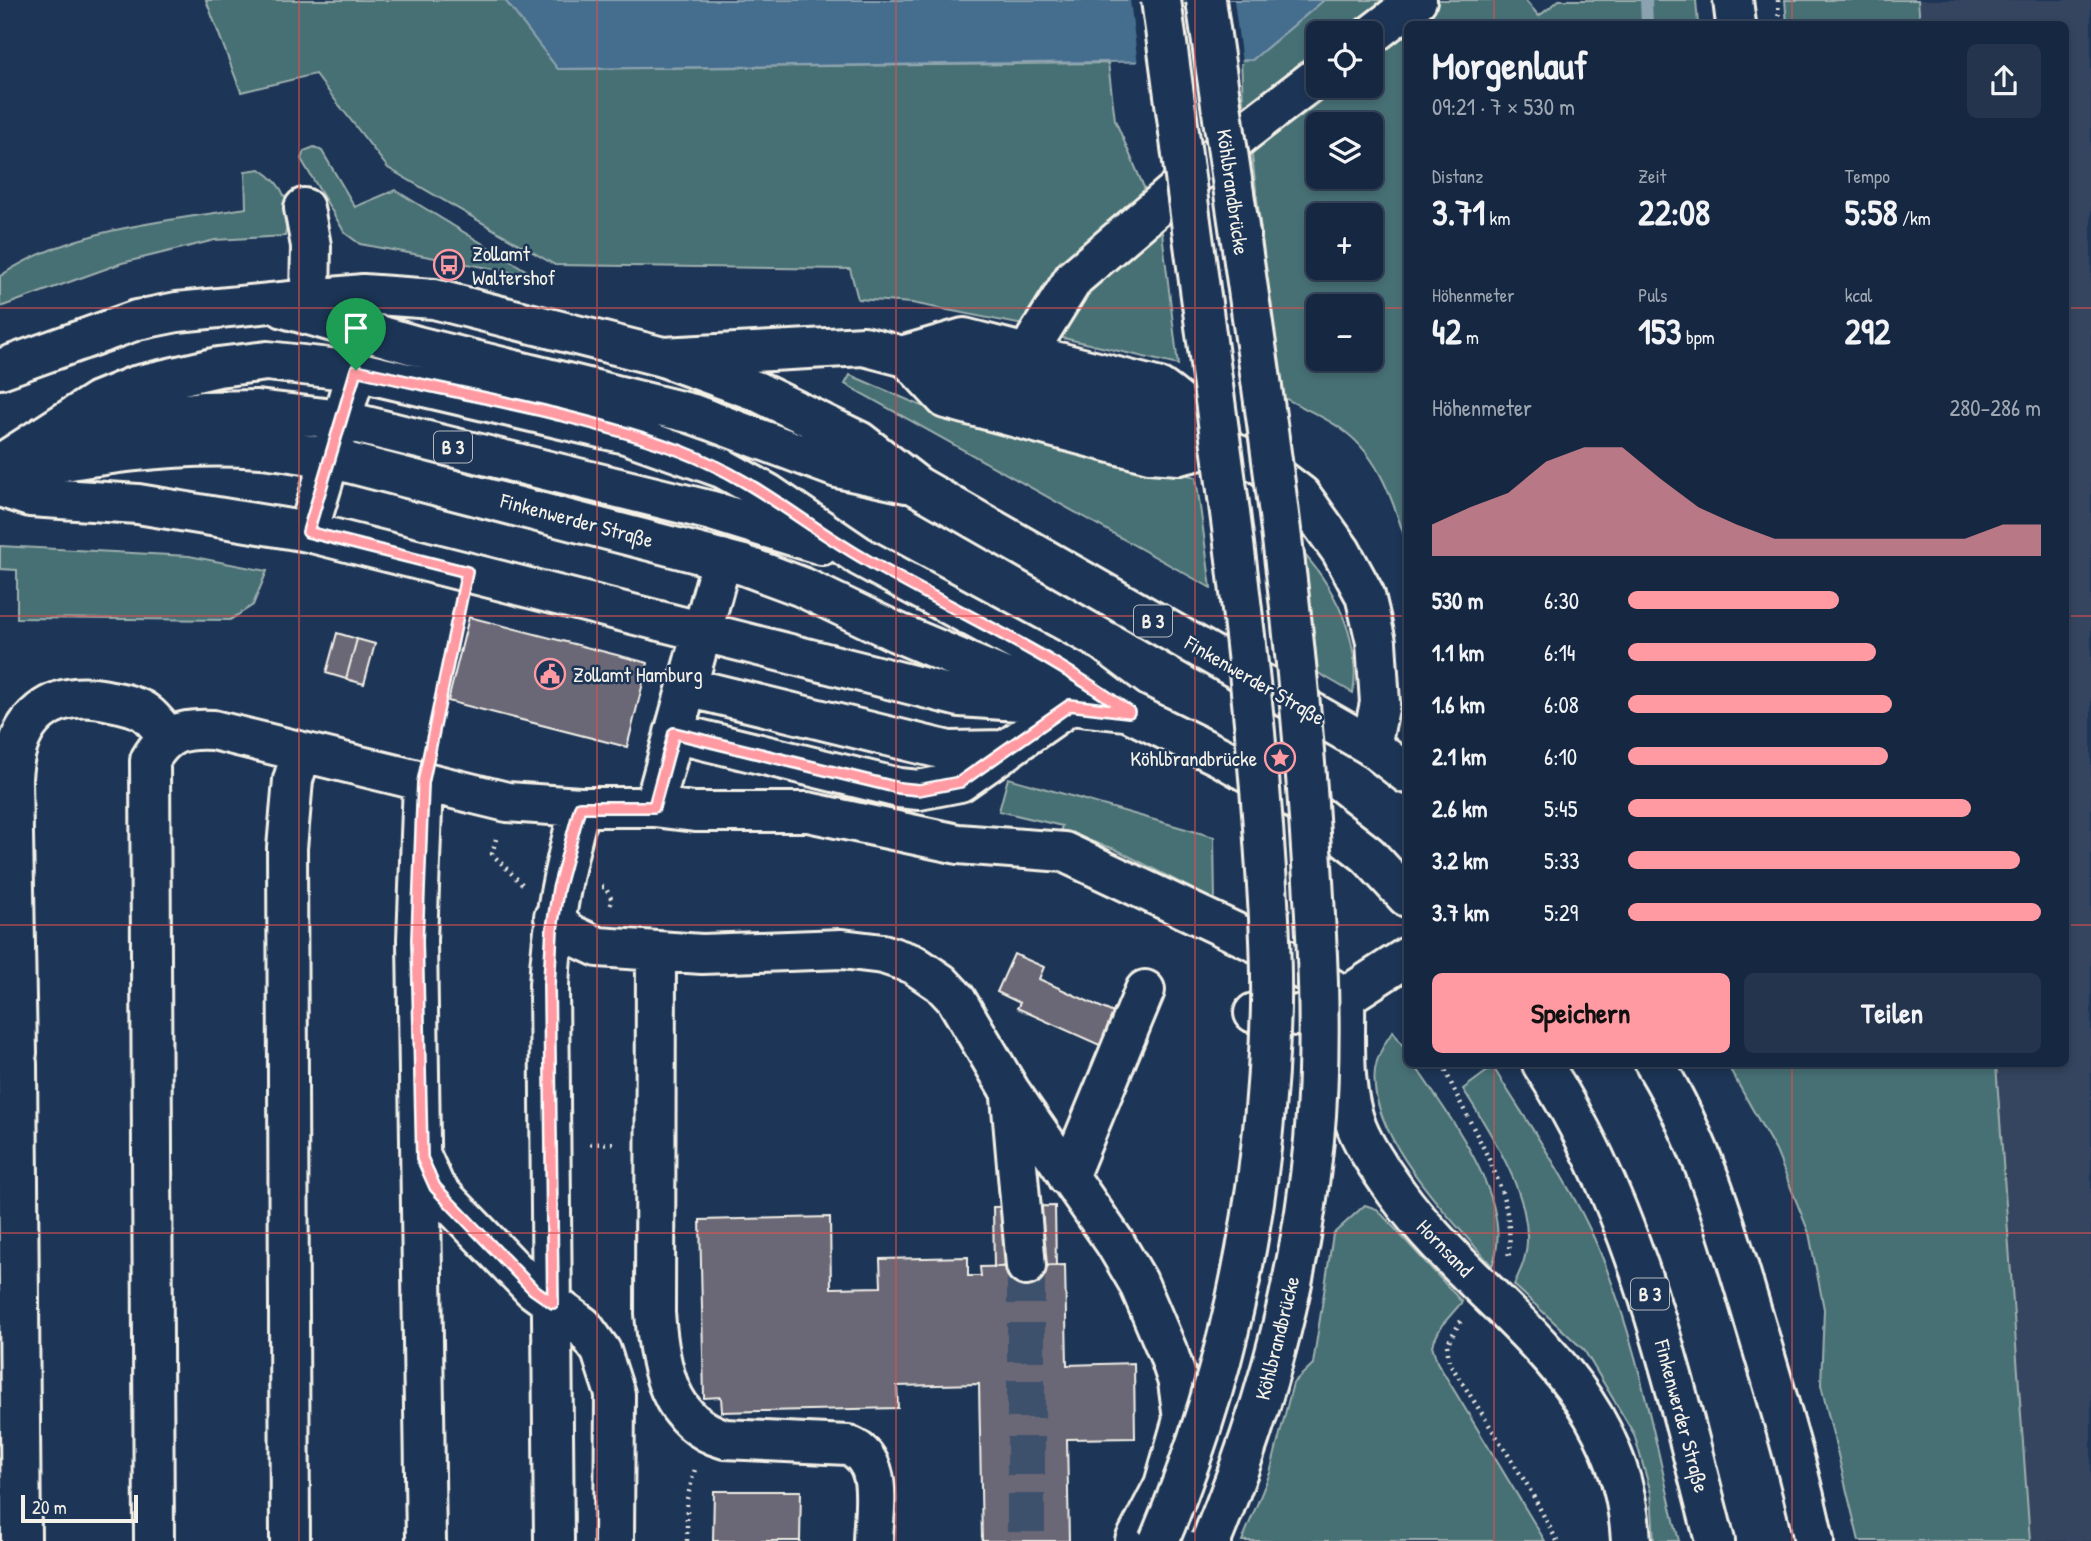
<!DOCTYPE html>
<html lang="de">
<head>
<meta charset="utf-8">
<style>
  body { margin:0; font-family:"Patrick Hand",sans-serif; background:#23344c; color:#f1f3f6; height:100vh; display:flex; flex-direction:column; font-size:26px; white-space:nowrap }
  * { box-sizing:border-box; margin:0 }
  p { font-size:23px; color:#9ea6b1 }
  .icon { flex:none; width:38px; height:38px; fill:none; stroke:currentColor; stroke-width:2; stroke-linecap:round; stroke-linejoin:round }
  .map { position:relative; flex:1; overflow:hidden }
  .drawer { position:absolute; left:1404px; top:21px; width:665px; height:1046px; display:flex; flex-direction:column; background:#162841; border-radius:10px; box-shadow:0 4px 10px #0003,0 0 0 2px #35445a }
  .drawer>* { flex:none }
  .controls { position:absolute; left:1306px; top:21px; display:grid; gap:14px }
  .controls a { display:grid; place-items:center; width:77px; height:77px; border-radius:10px; background:#162841; box-shadow:0 4px 10px #0003,0 0 0 2px #35445a; font-size:35px }
  .scale { position:absolute; left:21px; bottom:18px; width:117px; box-sizing:border-box; padding-left:7px; border:4px solid #f4f1e8; border-top:0; font-size:19px; line-height:24px; white-space:nowrap; color:#f4f1e8; -webkit-text-stroke:5px #1d3557; paint-order:stroke }
  .pin { position:absolute; display:grid; place-items:center; width:60px; height:60px; color:#fff; margin:-72px -30px; border-radius:50% 50% 50% 0; rotate:-45deg; box-shadow:0 0 7px #0007 }
  .pin .icon { rotate:45deg }
  .round { display:grid; place-items:center; flex:none; width:74px; height:74px; border-radius:10px; background:#23344c }
  .head { display:flex; align-items:center; justify-content:space-between; height:119px; padding:0 28px }
  h1 { font-size:38px; font-weight:700; line-height:52px }
  .metrics { display:grid; grid-template-columns:repeat(3,1fr); gap:10px; height:119px; padding:7px 28px }
  .metrics div { display:grid; align-content:center }
  .metrics b { font-size:35px; font-weight:700 }
  .metrics small { font-size:19px; font-weight:400 }
  .metrics p { font-size:19px }
  .chart { height:196px; padding:14px 28px }
  .chart p { display:flex; justify-content:space-between }
  .chart svg { width:100%; height:126px; margin-top:7px; fill:#ff9aa2; opacity:.7 }
  .action { display:flex; gap:14px; margin-top:auto; padding:14px 28px }
  .action a { flex:1; height:80px; border-radius:10px; background:#ff9aa2; color:#111; font-size:28px; font-weight:700; line-height:80px; text-align:center }
  .action a+a { background:#23344c; color:#f1f3f6 }
  ul { padding:0 28px; list-style:none; font-size:23px }
  li { display:grid; grid-template-columns:112px 84px 1fr; align-items:center; height:52px }
  li i { height:18px; border-radius:9px; background:#ff9aa2 }
  .map>svg:first-child { display:block }
  .built { fill:#344460 }
  .green { fill:#477074; stroke:#9eb0ae; stroke-width:2; fill-rule:evenodd }
  .water { fill:#456d8d; stroke:#8ba2b1; stroke-width:2 }
  .pier { fill:#1d3557 }
  .lines { fill:none; stroke-linecap:round; stroke-linejoin:round }
  .stream { stroke:#8ba2b1; stroke-width:12 }
  .building { fill:#6b6776; stroke:#f4f1e8; stroke-width:2 }
  .minor-tunnel { stroke:#3d516d; stroke-width:38; stroke-dasharray:38 19; stroke-linecap:butt }
  .minor-casing { stroke:#f4f1e8; stroke-width:44 }
  .major-casing { stroke:#f4f1e8; stroke-width:44 }
  .path { stroke:#f4f1e8; stroke-width:4.5; stroke-dasharray:2 5; stroke-linecap:butt }
  .minor { stroke:#1d3557; stroke-width:38 }
  .major { stroke:#1d3557; stroke-width:38 }
  .major-bridge-casing { stroke:#f4f1e8; stroke-width:44; stroke-linecap:butt }
  .major-bridge { stroke:#1d3557; stroke-width:38 }
  .route-casing { stroke:#fff; stroke-width:14 }
  .route { stroke:#ff9aa2; stroke-width:9 }
  .grid { fill:none; stroke:#dc504e; stroke-width:2; stroke-opacity:0.55 }
  .labels { text-anchor:middle; dominant-baseline:central; stroke-width:5; stroke-linejoin:round; paint-order:stroke }
  .shield { fill:#1d3557; stroke:#b4b9bc; stroke-width:2 }
  .shield-label { font-size:19px; font-weight:bold; fill:#f4f1e8 }
  .street-label { font-size:21px; fill:#f4f1e8; stroke:#1d3557 }
  .poi-label { font-size:21px; fill:#f4f1e8; stroke:#1d3557; text-anchor:start }
</style>
</head>
<body>
<div class="map">
<svg width="2091" height="1541" viewBox="0 0 2091 1541">
  <rect width="100%" height="100%" fill="#1d3557"/>
  <filter id="ink" filterUnits="userSpaceOnUse"><feTurbulence type="fractalNoise" baseFrequency=".0143" numOctaves="2"/><feDisplacementMap in="SourceGraphic" scale="14" xChannelSelector="R" yChannelSelector="G"/><feConvolveMatrix kernelMatrix="1 2 1 2 8 2 1 2 1" color-interpolation-filters="sRGB"/></filter>
  <g filter="url(#ink)">
    <path class="built" d="M1881 0H2091V1541H1979L1953 1064H2065V24H1883Z"/>
    <path class="green" d="M206 0H505L558 69 1108 63 1115 120 1149 199 1023 325 912 303 858 299 850 269 555 265 388 168 315 74 241 92Z
      M1324 0H1401L1358 33H1318V64L1244 121 1241 60H1252Z
      M1432 0H1525L1539 16 1559 0H1696L1698 24H1407V545C1394 504 1380 457 1344 431 1326 417 1302 408 1281 396L1251 148 1327 86H1370V50ZM1318 124H1370V177H1318ZM1318 215H1370V268H1318ZM1318 306H1370V359H1318Z
      M1785 0H1918L1920 24H1787Z
      M314 147 322 151 355 207 395 190 537 277 360 244 345 233 301 159 304 151Z
      M260 169C286 186 292 205 285 236L215 240 122 263 0 307V276C71 228 163 222 246 208L245 171Z
      M1161 224 1178 365 1055 336 1088 281Z
      M850 375 945 416 1196 477 1211 588 845 384Z
      M1284 534C1327 572 1363 634 1353 693L1301 663Z
      M0 546 189 556 267 571 253 605 230 620 17 618V570L0 569Z
      M1008 778 1214 837 1215 901 1115 849 1060 832 1062 826 999 811Z
      M1393 1031 1407 1052V1064H1414C1447 1114 1518 1203 1492 1266 1452 1219 1367 1136 1375 1070 1377 1055 1385 1042 1393 1031Z
      M1727 1064H1996L2030 1541H1859L1821 1385 1824 1309 1809 1233 1776 1151Z
      M1493 1067C1529 1125 1571 1184 1598 1247 1637 1340 1655 1443 1679 1541H1654L1651 1493 1634 1434 1584 1350 1514 1285C1517 1277 1522 1268 1524 1260 1540 1206 1490 1132 1463 1089Z
      M1365 1205 1377 1209 1462 1302 1442 1325 1432 1345 1437 1362 1545 1541H1242L1270 1473 1293 1383 1313 1364 1333 1234Z"/>
    <path class="water" d="M505 0H1324L1252 60 558 69Z"/>
    <path class="pier" d="M1130 0H1234L1242 63 1138 65Z"/>
    <g class="lines">
      <path class="stream" d="M1646 0 1647 24"/>
    </g>
    <path class="building" d="M469 617 648 663 627 747 448 701Z
      M337 633 357 639 346 679 326 673Z
      M357 639 375 644 364 684 346 679Z
      M1014 954 1044 967 1039 979 1118 1015 1104 1047 1017 1008 1020 1003 997 992Z
      M1055 1206 1056 1266 994 1267 993 1207Z
      M830 1217 831 1288 881 1287 880 1259 968 1257V1276H981L980 1267 1065 1265 1067 1365 1134 1363 1135 1438 1067 1439 1069 1541H982L979 1384 897 1386 898 1408 722 1412 721 1397 704 1398 700 1220Z
      M714 1491H801L800 1541H713Z"/>
    <g class="lines">
      <path class="minor-tunnel" d="M1026 1266V1541"/>
      <g class="minor-casing">
        <path id="minor" d="M1733 0 1736 24
          M1370 36 1417 0
          M304 208 311 246 310 297
          M1033 353 1036 339 1074 278 1241 135 1318 76
          M905 355 964 338 1160 388C1183 404 1199 420 1214 445
          M905 355 946 399 1149 453 1179 455 1213 447
          M663 357 864 346 1154 422 1259 463 1301 495 1341 551 1365 595 1376 642 1380 703 1371 746
          M0 487 30 497 138 504 308 532 960 697 1061 704
          M308 532 356 371
          M687 687 949 751 1007 750
          M674 733 899 788 919 790 960 782 1070 705
          M423 783 417 940 426 1541
          M654 807 722 559
          M554 917 568 933 598 947 702 954 842 949 883 954 913 964 941 983 956 999 1010 1091 1115 1243 1138 1282 1169 1355 1178 1382 1183 1419 1164 1485 1135 1541
          M656 952 655 1313C659 1365 668 1423 725 1439L848 1445C885 1460 874 1507 873 1541
          M1345 997C1346 1041 1341 1086 1357 1128 1366 1150 1382 1172 1396 1192 1482 1311 1622 1374 1631 1541
          M1254 1013 1297 1016 1345 997 1407 957
          M0 1024 9 1039 17 1063 21 1541
          M17 1053 12 779C15 718 51 687 111 701 122 703 137 706 146 713 155 720 161 729 168 737
          M1011 1097 1026 1266
          M422 1158 435 1187 447 1200 533 1289 583 1326 601 1351 615 1394 614 1541
          M1068 1177 1145 990
          M154 1541 150 760C165 733 183 728 213 730L507 802 580 807H654L695 812H808L958 844 1064 852 1268 948 1345 997
          M290 1541 287 848 293 780 301 753
          M554 1541 549 985C552 923 564 867 580 807"/>
      </g>
      <g class="major-casing">
        <path id="major" d="M284 308 417 346 693 414 837 468 906 483
          M0 369 137 320 177 312 363 294 434 299 663 357 756 391 859 441 917 486 1371 746 1407 774
          M66 436 147 418 202 411 257 410 342 420 712 511 822 545
          M0 464 98 401 135 386 218 367 267 361 356 371 626 434 722 468 767 493 861 557 1081 676 1129 712 1221 757 1301 803 1368 855 1407 897
          M5 472C90 455 175 442 261 448 284 450 308 455 330 458L743 565 802 587 896 632 1070 705 1125 711
          M1542 1064C1637 1209 1672 1376 1715 1541
          M1655 1064C1706 1148 1731 1242 1759 1336 1779 1404 1800 1472 1814 1541"/>
      </g>
      <path class="path" d="M1778 0 1779 24
        M452 648 461 651
        M431 746 461 611
        M496 839 492 854 522 884
        M602 887H605L612 900 609 908
        M1443 1064C1467 1128 1519 1187 1508 1260
        M590 1144 617 1143
        M1461 1321 1447 1344 1449 1362 1528 1486 1557 1541
        M687 1541V1499L695 1469"/>
      <use href="#minor" class="minor"/>
      <use href="#major" class="major"/>
      <g class="major-bridge-casing">
        <path id="major-bridge" d="M1206 0C1244 272 1291 544 1309 818 1316 925 1324 1032 1314 1140 1301 1278 1264 1413 1211 1541
          M1159 1541C1231 1372 1266 1190 1271 1006 1272 946 1267 886 1263 826 1254 708 1241 592 1225 475 1204 316 1183 158 1161 0"/>
      </g>
      <use href="#major-bridge" class="major-bridge"/>
    </g>
  </g>
  <g class="lines" filter="url(#ink)">
    <g class="route-casing">
      <path id="route" d="M356 370C464 395 577 413 681 451 754 479 798 520 863 558 952 610 1046 651 1129 712L1070 705 960 782 919 790 899 788 674 733 654 807H580L558 889 552 929 549 985 553 1303 533 1289 447 1200 435 1187 422 1158 417 940 423 783 467 572 308 532Z"/>
    </g>
    <use href="#route" class="route"/>
  </g>
  <path class="grid" d="M299 0V1541M597 0V1541M896 0V1541M1195 0V1541M1494 0V24M1792 0V24M0 308H1318M1370 308H1407M2065 308H2091M0 616H1407M2065 616H2091M0 925H1407M2065 925H2091M1494 1064V1541M1792 1064V1541M0 1233H2091"/>
  <defs>
    <g id="bus-ring" transform="scale(1.575)"><circle r="9.5" fill="#1d3557" stroke="#ff9aa2" stroke-width="1.5"/><path d="M-5-6H5V4H4V6H2V4H-2V6H-4V4H-5ZM-3.5-4V0h7V-4ZM-3.5 1.2v1.5H-2V1.2ZM2 1.2v1.5H3.5V1.2Z" fill="#ff9aa2"/></g>
    <g id="civic-ring" transform="scale(1.575)"><circle r="9.5" fill="#1d3557" stroke="#ff9aa2" stroke-width="1.5"/><path d="M-.6-6.5H3V-4.5H.6V-3L4-1V1h2V6H-6V1h2V-1L-.6-3ZM-1.2 2.5V6h2.4V2.5Z" fill="#ff9aa2"/></g>
    <g id="sight-ring" transform="scale(1.575)"><circle r="9.5" fill="#1d3557" stroke="#ff9aa2" stroke-width="1.5"/><path d="M0-6L1.8-2.2L6-1.7L2.9 1.2L3.7 5.4L0 3.3L-3.7 5.4L-2.9 1.2L-6-1.7L-1.8-2.2Z" fill="#ff9aa2"/></g>
  </defs>
  <g fill-rule="evenodd">
    <use href="#bus-ring" x="449" y="265"/>
    <use href="#civic-ring" x="550" y="674"/>
    <use href="#sight-ring" x="1280" y="758"/>
  </g>
  <g class="labels">
    <g class="shield">
      <rect x="434" y="431.5" width="38" height="31" rx="5"/>
      <rect x="1134" y="605.5" width="38" height="31" rx="5"/>
      <rect x="1631" y="1278.5" width="38" height="31" rx="5"/>
    </g>
    <g class="shield-label">
      <text x="453" y="447">B 3</text>
      <text x="1153" y="621">B 3</text>
      <text x="1650" y="1294">B 3</text>
    </g>
    <g class="street-label">
      <text transform="translate(1233 192) rotate(82)">Köhlbrandbrücke</text>
      <text transform="translate(577 520) rotate(15)">Finkenwerder Straße</text>
      <text transform="translate(1255 680) rotate(30)">Finkenwerder Straße</text>
      <text transform="translate(1445 1248) rotate(46)">Hornsand</text>
      <text transform="translate(1277 1338) rotate(-76)">Köhlbrandbrücke</text>
      <text transform="translate(1682 1416) rotate(75)">Finkenwerder Straße</text>
    </g>
    <g class="poi-label">
      <text x="472" y="253">Zollamt<tspan x="472" dy="24">Waltershof</tspan></text>
      <text x="573" y="674">Zollamt Hamburg</text>
      <text x="1257" y="758" text-anchor="end">Köhlbrandbrücke</text>
    </g>
  </g>
</svg>
<div class="controls">
<a><svg class="icon" aria-label="locate" viewBox="0 0 24 24"><circle cx="12" cy="12" r="6"/><path d="M12 2v4M12 18v4M2 12h4M18 12h4"/></svg></a>
<a><svg class="icon" aria-label="layers" viewBox="0 0 24 24"><path d="M12 4l9 5-9 5-9-5zM3 14l9 5 9-5"/></svg></a>
<a>+</a>
<a>−</a>
</div>
<div class="scale">20 m</div>
<div class="pin" style="left:356px;top:370px;background:#1e9e55"><svg class="icon" aria-label="arrive" viewBox="0 0 24 24"><path d="M6 21V4h12l-3 4 3 4H6"/></svg></div>
<section class="drawer">
<div class="head"><div><h1>Morgenlauf</h1><p>09:21 · 7 × 530 m</p></div><a class="round"><svg class="icon" aria-label="share" viewBox="0 0 24 24"><path d="M12 15V3M7 8l5-5 5 5M5 13v7h14v-7"/></svg></a></div>
<div class="metrics">
<div><p>Distanz</p><b>3.71<small> km</small></b></div>
<div><p>Zeit</p><b>22:08</b></div>
<div><p>Tempo</p><b>5:58<small> /km</small></b></div>
</div>
<div class="metrics">
<div><p>Höhenmeter</p><b>42<small> m</small></b></div>
<div><p>Puls</p><b>153<small> bpm</small></b></div>
<div><p>kcal</p><b>292</b></div>
</div>
<div class="chart"><p><span>Höhenmeter</span>280–286 m</p>
<svg viewBox="0 0 160 44" preserveAspectRatio="none"><path d="M0 44V33L10 27L20 22L30 11L40 6L50 6L60 17L70 27L80 33L90 38L100 38L110 38L120 38L130 38L140 38L150 33L160 33V44z"/></svg>
</div>
<ul>
<li><b>530 m</b>6:30<i style="width:51%"></i></li>
<li><b>1.1 km</b>6:14<i style="width:60%"></i></li>
<li><b>1.6 km</b>6:08<i style="width:64%"></i></li>
<li><b>2.1 km</b>6:10<i style="width:63%"></i></li>
<li><b>2.6 km</b>5:45<i style="width:83%"></i></li>
<li><b>3.2 km</b>5:33<i style="width:95%"></i></li>
<li><b>3.7 km</b>5:29<i style="width:100%"></i></li>
</ul>
<div class="action"><a>Speichern</a><a>Teilen</a></div>
</section>
</div>
</body>
</html>
